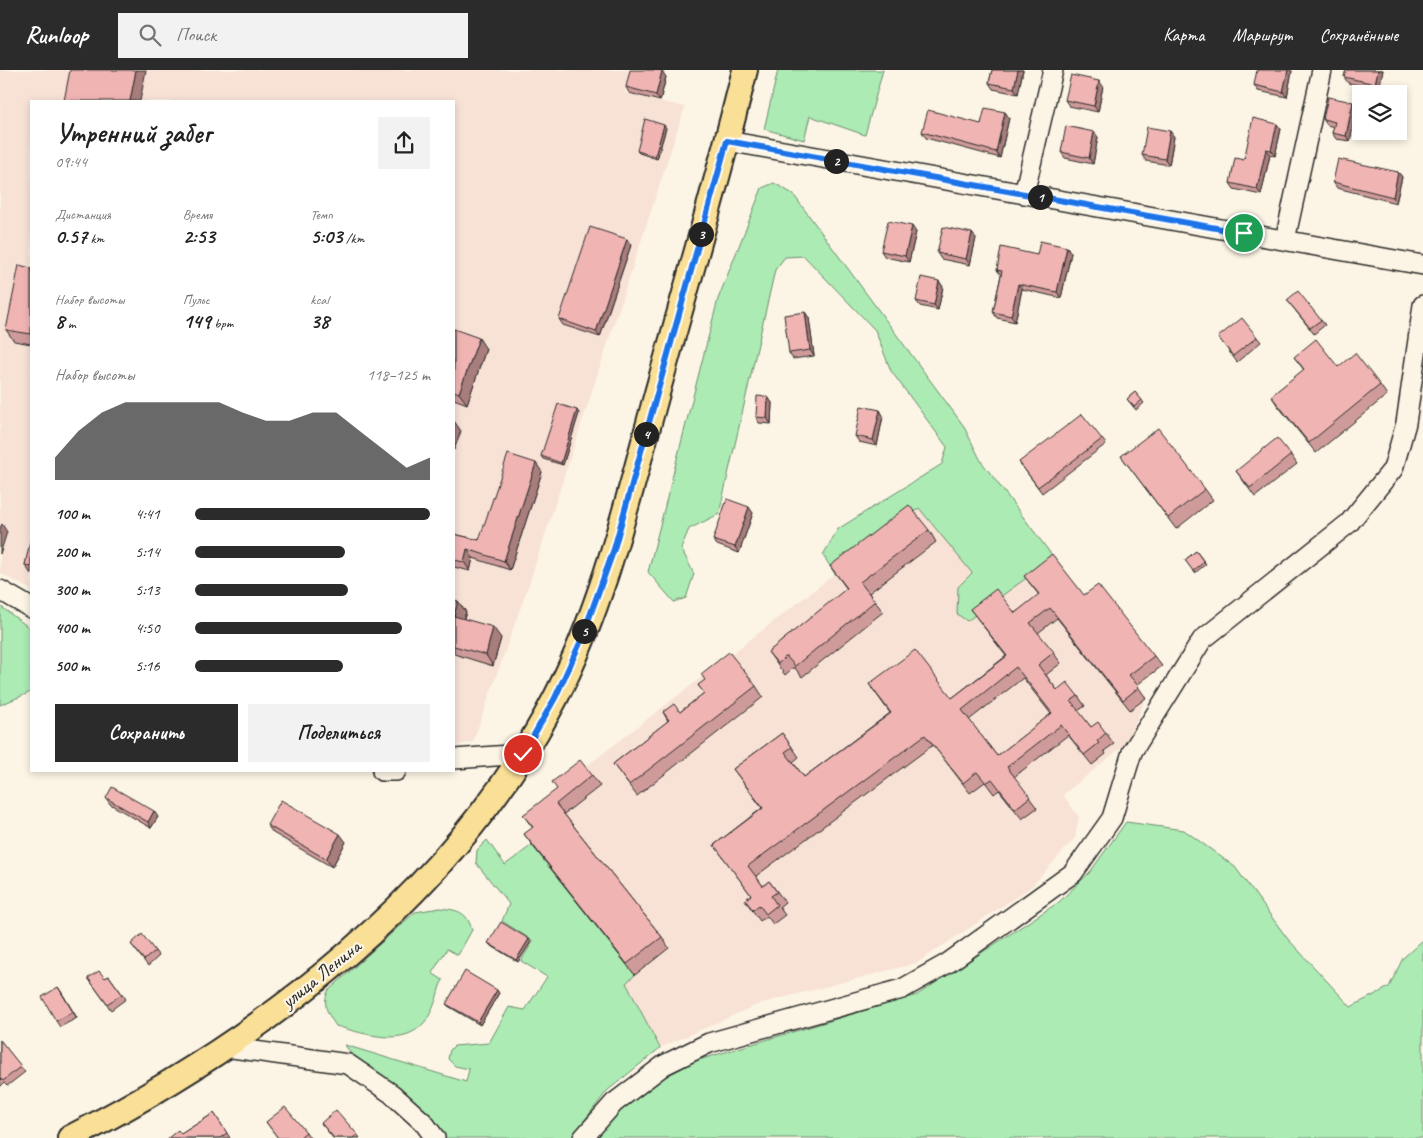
<!DOCTYPE html>
<html lang="ru">
<head>
<meta charset="utf-8">
<style>
  body { margin:0; font-family:Caveat,sans-serif; background:#f2f2f2; color:#222; height:100vh; display:flex; flex-direction:column; font-size:19px; white-space:nowrap }
  * { box-sizing:border-box; margin:0 }
  p { font-size:16px; color:#767676 }
  .icon { flex:none; width:28px; height:28px; fill:none; stroke:currentColor; stroke-width:2; stroke-linecap:round; stroke-linejoin:round }
  .map { position:relative; flex:1; overflow:hidden }
  .details { position:absolute; left:30px; top:30px; width:425px; height:672px; display:flex; flex-direction:column; background:#fff; border-radius:0px; box-shadow:0 2px 8px #0003 }
  .details>* { flex:none }
  .fabs { position:absolute; left:1352px; top:15px; display:grid; gap:10px }
  .fabs a { display:grid; place-items:center; width:55px; height:55px; border-radius:0px; background:#fff; box-shadow:0 2px 8px #0003; font-size:25px }
  .pin { position:absolute; display:grid; place-items:center; width:42px; height:42px; color:#fff; margin:-21px; border:2px solid #fff; border-radius:50%; box-shadow:0 1px 5px #0007 }
  .km { position:absolute; width:25px; height:25px; margin:-12px; border-radius:50%; background:#222; color:#fff; font-size:14px; line-height:25px; text-align:center }
  .round { display:grid; place-items:center; flex:none; width:52px; height:52px; border-radius:0px; background:#f2f2f2 }
  .overview { display:flex; align-items:center; justify-content:space-between; height:85px; padding:0 25px }
  h1 { font-size:28px; font-weight:600; line-height:38px }
  .figures { display:grid; grid-template-columns:repeat(3,1fr); gap:8px; height:85px; padding:5px 25px }
  .figures div { display:grid; align-content:center }
  .figures b { font-size:21px; font-weight:600 }
  .figures small { font-size:14px; font-weight:400 }
  .figures p { font-size:14px }
  .chart { height:140px; padding:10px 25px }
  .chart p { display:flex; justify-content:space-between }
  .chart svg { width:100%; height:90px; margin-top:5px; fill:#2b2b2b; opacity:.7 }
  .action { display:flex; gap:10px; margin-top:auto; padding:10px 25px }
  .action a { flex:1; height:58px; border-radius:0px; background:#2b2b2b; color:#fff; font-size:20px; font-weight:600; line-height:58px; text-align:center }
  .action a+a { background:#f2f2f2; color:#222 }
  ul { padding:0 25px; list-style:none; font-size:16px }
  li { display:grid; grid-template-columns:80px 60px 1fr; align-items:center; height:38px }
  li i { height:12px; border-radius:6px; background:#2b2b2b }
  header { display:flex; align-items:center; gap:30px; box-sizing:border-box; height:70px; padding:0 25px; background:#2b2b2b; color:#fff }
  header strong { font-size:24px }
  nav { display:flex; gap:28px; margin-inline-start:auto; font-size:18px }
  .search { width:350px; height:45px; background:#f2f2f2; display:flex; align-items:center; gap:12px; box-sizing:border-box; padding:0 18px; border-radius:0px; color:#767676; font-size:19px }
  .map>svg:first-child { display:block }
  .built { fill:#f8e2d6 }
  .green { fill:#acebb3; stroke:#6c8b6f }
  .lines { fill:none; stroke-linecap:round; stroke-linejoin:round }
  .minor-casing { stroke:#2b2b2b; stroke-width:22 }
  .major-casing { stroke:#2b2b2b; stroke-width:28 }
  .minor { stroke:#fcf5e5; stroke-width:19 }
  .major { stroke:#fadf96; stroke-width:24 }
  .wall { fill:#ce9b9a; stroke:#2b2b2b; fill-rule:evenodd }
  .shaded-wall { fill:#a87e7d; stroke:#2b2b2b }
  .building { fill:#f0b4b3; stroke:#2b2b2b; fill-rule:evenodd }
  .route-casing { stroke:#fff; stroke-width:10 }
  .route { stroke:#1a73e8; stroke-width:6 }
  .labels { text-anchor:middle; dominant-baseline:central; stroke-width:4.5; stroke-linejoin:round; paint-order:stroke }
  .street-label { font-size:20px; fill:#2b2b2b; stroke:#fcf5e5 }
</style>
</head>
<body>
<header>
<strong>Runloop</strong>
<div class="search"><svg class="icon" aria-label="search" viewBox="0 0 24 24"><circle cx="10" cy="10" r="6"/><path d="M15 15l6 6"/></svg>Поиск</div>
<nav><a>Карта</a><a>Маршрут</a><a>Сохранённые</a></nav>
</header>
<div class="map">
<svg width="1423" height="1068" viewBox="0 0 1423 1068">
  <rect width="100%" height="100%" fill="#fcf5e5"/>
  <filter id="ink" filterUnits="userSpaceOnUse"><feTurbulence type="fractalNoise" baseFrequency=".02" numOctaves="2"/><feDisplacementMap in="SourceGraphic" scale="10" xChannelSelector="R" yChannelSelector="G"/><feConvolveMatrix kernelMatrix="1 2 1 2 8 2 1 2 1" color-interpolation-filters="sRGB"/></filter>
  <g filter="url(#ink)">
    <path class="built" d="M0 0H632L625 23 685 37 531 508 473 672 454 676V31H31V520L0 503Z
      M981 391 1091 536 1106 525 1162 596 1137 616 1146 628 1127 673 1063 725 1079 747 1075 768 1031 817 917 893 759 934 660 978 626 913 634 905 531 755 552 739 544 729Z"/>
    <path class="green" d="M778 0H883L865 65 810 46 804 70 764 59Z
      M774 113 793 124 963 355 981 391 1054 488 967 551 957 544 958 517 972 503 919 438 835 504 823 485 838 459 942 394 947 377 891 301 875 260 804 186 785 187 775 200 719 444 689 459 681 478 694 504 686 528 674 532 648 502 718 229 762 118Z
      M0 536 31 559V622L0 635Z
      M1126 752 1184 760 1235 797 1287 868 1351 937 1389 917 1403 888 1423 870V1068H594L619 1041 650 1015 695 991 917 925 1059 832 1090 802Z
      M487 770 505 795 532 775 635 905 626 913 660 978 607 1021 571 1068H445L430 1049 355 990 345 975 466 1012 469 999 455 996 448 989 450 980 454 976 489 973 509 937 525 940 547 907 521 891 533 871 502 851 509 834 476 793 477 780Z
      M440 838C457 840 467 841 472 860L458 885 447 879 432 903 443 910C438 918 438 926 434 935 417 982 372 966 336 956 328 944 322 936 328 921L415 842Z"/>
    <g class="lines">
      <g class="minor-casing">
        <path id="minor" d="M727 71 1423 195
          M1024 124 1053 0
          M1285 170 1322 0
          M0 520 31 538
          M454 689 523 684
          M382 701H396
          M225 977 348 994 392 1024 424 1053 435 1068
          M583 1068 614 1033 664 995 709 973 902 919 948 893 1073 803 1112 748 1132 682 1202 570 1349 453 1393 399 1406 353 1423 235"/>
      </g>
      <g class="major-casing">
        <path id="major" d="M70 1068C263 969 453 824 555 629 604 534 628 429 656 327 686 218 718 110 745 0"/>
      </g>
      <use href="#minor" class="minor"/>
      <use href="#major" class="major"/>
    </g>
    <path class="wall" d="M992 0H1023L1018 24 993 19 989 13Z
      M1346 0H1383L1379 19 1348 13 1344 7Z
      M1292 1 1287 27 1258 21 1254 15Z
      M666 7 660 31 629 23 626 17Z
      M1103 16 1098 42 1069 36 1065 30Z
      M1353 32 1357 38 1350 71 1336 69 1332 63 1334 57 1327 55 1323 49Z
      M1005 42 1009 48 1000 88 926 68 922 62 981 54Z
      M666 58 657 89 639 83 637 81Z
      M1281 59 1275 86 1270 85 1261 125 1234 119 1230 113 1244 90Z
      M1170 61 1174 67 1169 95 1146 91 1142 85Z
      M1098 67 1093 94 1065 88 1061 82Z
      M1398 102 1402 107 1396 133 1337 118 1333 112Z
      M916 162 909 192 885 187 881 181Z
      M976 168 970 195 941 189 937 183Z
      M631 175 600 267 563 255 559 249Z
      M1067 177 1071 183 1061 228 1022 219 1015 252 997 248 993 242 1001 205 997 200 1037 185Z
      M31 198V274L14 271 6 260Z
      M939 211 943 217 938 240 920 236 916 231Z
      M1287 230 1321 250 1325 255 1314 264Z
      M805 242 809 248 814 286 793 289 789 283Z
      M454 259 486 279 467 334 454 329Z
      M1218 267H1257L1261 272 1237 292Z
      M1294 287 1338 297 1380 315 1387 325 1316 383 1278 336 1271 326 1304 300Z
      M1135 322 1144 333 1136 340 1127 329Z
      M768 327 772 333 771 354 759 353 756 347Z
      M880 340 883 346 877 376 859 372 855 366Z
      M579 343 563 395 543 389 541 386Z
      M1102 369 1106 374 1042 423 1019 392Z
      M1291 385 1297 394 1255 427 1236 401Z
      M1121 386 1205 419 1213 430 1176 459Z
      M542 402 510 500 473 488 470 501 454 497V464L479 470Z
      M753 443 739 483 717 475 713 470Z
      M929 460 936 472 869 523 883 542 802 607 794 597 785 605 768 582 847 519 830 496Z
      M31 472V504L25 495Z
      M1196 481 1206 494 1195 503 1185 490Z
      M1024 506 1084 525 1154 586 1162 596 1137 615 1146 628 1130 640 1057 548 1038 563 1061 593 1046 605 1057 620 1078 626 1085 636 1078 641 1091 657 1106 663 1114 674 1104 681 1106 684 1092 695 1068 665 1014 707 1037 738 1022 749 999 720 994 724 985 712 970 723 933 675 756 806 763 816 769 811 785 832 779 837 785 845 773 854 767 846 760 851 745 830 751 825 714 775 762 738 733 699 782 663 799 687 793 692 804 707 890 643 869 614 952 628 1006 586 970 539 1015 543 1039 525ZM1023 608 1051 644 997 686 969 650Z
      M454 530 458 531 466 542 464 549 501 568 493 596 454 584Z
      M698 615 756 616 763 627 637 726 613 694 668 651 663 642H680L704 623Z
      M592 705 600 716 564 744 662 867 669 878 635 905 532 775 524 764 533 758 523 745Z
      M106 728 158 747 151 758 110 734Z
      M267 755 346 772 332 797 273 763Z
      M531 872 518 892 490 875 488 873Z
      M131 874 155 881 159 886 148 896Z
      M109 906 126 929 111 940 88 908H105Z
      M58 917 77 948 60 957 56 951Z
      M499 923 480 955 448 936 446 934Z
      M0 970 25 1002 7 1016 4 1013 0 1017Z
      M214 1043 230 1068H168L181 1064Z
      M266 1052 306 1062 310 1068H278Z
      M321 1053 357 1064 360 1068H333Z"/>
    <path class="shaded-wall" d="M136 0H146L140 31H130Z
      M1018 0H1023L1018 24 1014 18Z
      M1288 0H1291L1292 1 1287 27 1283 22Z
      M1378 0H1383L1379 19 1375 14Z
      M662 1 666 7 660 31 656 25Z
      M1099 11 1103 16 1098 42 1094 36Z
      M1353 32 1357 38 1350 71 1346 66Z
      M1005 42 1009 48 1000 88 996 82Z
      M1277 54 1281 59 1275 86 1271 80Z
      M664 55 666 58 657 89 655 86Z
      M1170 61 1174 67 1169 95 1165 89Z
      M1094 62 1098 67 1093 94 1089 88Z
      M1266 79 1270 85 1261 125 1257 119Z
      M1398 102 1402 107 1396 133 1393 127Z
      M912 156 916 162 909 192 905 186Z
      M972 163 976 168 970 195 966 189Z
      M627 169 631 175 600 267 596 262Z
      M1067 177 1071 183 1061 228 1057 222Z
      M939 211 943 217 938 240 934 235Z
      M1018 214 1022 219 1015 252 1011 246Z
      M805 242 809 248 814 286 810 280Z
      M479 268 486 279 467 334 459 323Z
      M768 327 772 333 771 354 767 348Z
      M577 340 579 343 563 395 561 393Z
      M880 340 883 346 877 376 873 370Z
      M454 351 461 361 454 380Z
      M536 393 542 402 510 500 504 491Z
      M749 437 753 443 739 483 735 477Z
      M2 454 7 462 0 484V458Z
      M467 479 473 488 470 501 464 492Z
      M458 531 466 542 461 557 454 546Z
      M493 557 501 568 493 596 486 585Z
      M154 741 158 747 151 758 148 752Z
      M340 764 346 772 332 797 326 789Z
      M529 869 531 872 518 892 516 890Z
      M58 917 62 923 77 948 73 942Z
      M497 920 499 923 480 955 478 952Z"/>
    <path class="building" d="M70 0H136L130 31H64Z
      M630 0H659L662 1 656 25 626 17Z
      M992 0H1018L1014 18 989 13Z
      M1257 0H1288L1283 22 1254 15Z
      M1346 0H1378L1375 14 1344 7Z
      M1071 5 1099 11 1094 36 1065 30Z
      M1328 27 1353 32 1346 66 1332 63 1335 52 1323 49Z
      M985 38 1005 42 996 82 922 62 928 40 981 54Z
      M1253 48 1277 54 1271 80 1266 79 1257 119 1230 113 1235 88 1244 90Z
      M645 49 664 55 655 86 637 81Z
      M1066 56 1094 62 1089 88 1061 82Z
      M1147 57 1170 61 1165 89 1142 85Z
      M1338 89 1398 102 1393 127 1333 112Z
      M888 151 912 156 905 186 881 181Z
      M590 157 627 169 596 262 559 249Z
      M943 157 972 163 966 189 937 183Z
      M1040 171 1067 177 1057 222 1018 214 1011 246 993 242 1002 201 997 200 1001 177 1037 185Z
      M19 195 31 198V264L6 260Z
      M921 207 939 211 934 235 916 231Z
      M1298 221 1321 250 1310 258 1287 230Z
      M805 242 810 280 789 283 784 245Z
      M1242 248 1257 267 1233 286 1218 267Z
      M454 259 479 268 459 323 454 321Z
      M1316 269 1338 297 1355 283 1380 315 1309 373 1271 326 1304 299 1294 287Z
      M1135 322 1142 330 1134 337 1127 329Z
      M757 326 768 327 767 348 756 347Z
      M558 334 577 340 561 393 541 386Z
      M861 336 880 340 873 370 855 366Z
      M1082 344 1102 369 1038 417 1019 392Z
      M1158 358 1205 419 1168 448 1121 386Z
      M1277 368 1291 385 1250 418 1236 401Z
      M508 384 536 393 504 491 467 479 464 492 454 490V464L479 470Z
      M727 429 749 437 735 477 713 470Z
      M909 435 929 460 860 512 875 531 795 596 786 586 778 594 768 582 847 518 830 496Z
      M30 472H31V497L25 495Z
      M1196 481 1204 492 1193 501 1185 490Z
      M1052 484 1084 525 1098 515 1154 586 1129 605 1139 617 1123 630 1050 538 1030 553 1054 582 1038 595 1057 620 1067 612 1078 626 1071 631 1091 657 1098 652 1106 663 1097 671 1099 673 1084 685 1061 655 1007 697 1030 727 1015 739 992 709 986 713 977 702 963 713 925 665 748 796 763 816 769 811 777 822 771 826 777 835 766 844 759 835 753 840 745 830 751 825 714 775 763 738 733 699 782 663 792 677 785 682 804 707 891 643 869 614 915 580 952 628 1007 586 970 539 996 519 1015 543 1039 524 1024 506ZM1016 597 1052 643 997 686 962 640Z
      M454 530 458 531 454 546Z
      M454 546 493 557 486 585 454 576Z
      M729 582 756 616 629 715 613 694 669 650 663 642 674 634 680 642 704 623 698 615 705 610 701 604Z
      M580 690 592 705 556 734 662 867 627 894 524 764 533 757 523 745 557 719 552 712Z
      M112 717 154 741 148 752 106 728Z
      M281 730 340 764 326 789 267 755Z
      M501 852 529 869 516 890 488 873Z
      M142 864 155 881 144 890 131 874Z
      M99 901 105 908 109 906 122 924 107 934 88 908Z
      M465 901 497 920 478 952 446 934Z
      M58 917 73 942 56 951 42 927Z
      M0 970 21 996 3 1011 0 1008Z
      M285 1037 306 1062 299 1068H278L266 1052Z
      M336 1040 357 1064 353 1068H334L321 1053Z
      M214 1043 227 1063 220 1068H168L178 1060 181 1064Z"/>
  </g>
  <g class="lines" filter="url(#ink)">
    <g class="route-casing">
      <path id="route" d="M523 684 555 628 580 573 614 479 727 71 1244 163"/>
    </g>
    <use href="#route" class="route"/>
  </g>
  <g class="labels">
    <g class="street-label">
      <text transform="translate(321 904) rotate(-39)">улица Ленина</text>
    </g>
  </g>
</svg>
<div class="fabs">
<a><svg class="icon" aria-label="layers" viewBox="0 0 24 24"><path d="M12 4l9 5-9 5-9-5zM3 14l9 5 9-5"/></svg></a>
</div>
<div class="pin" style="left:1244px;top:163px;background:#1e9e55"><svg class="icon" aria-label="arrive" viewBox="0 0 24 24"><path d="M6 21V4h12l-3 4 3 4H6"/></svg></div>
<div class="pin" style="left:523px;top:684px;background:#d93025"><svg class="icon" aria-label="check" viewBox="0 0 24 24"><path d="M5 12l5 5 9-10"/></svg></div>
<b class="km" style="left:1040px;top:127px">1</b>
<b class="km" style="left:836px;top:91px">2</b>
<b class="km" style="left:701px;top:164px">3</b>
<b class="km" style="left:646px;top:364px">4</b>
<b class="km" style="left:584px;top:561px">5</b>
<section class="details">
<div class="overview"><div><h1>Утренний забег</h1><p>09:44</p></div><a class="round"><svg class="icon" aria-label="share" viewBox="0 0 24 24"><path d="M12 15V3M7 8l5-5 5 5M5 13v7h14v-7"/></svg></a></div>
<div class="figures">
<div><p>Дистанция</p><b>0.57<small> km</small></b></div>
<div><p>Время</p><b>2:53</b></div>
<div><p>Темп</p><b>5:03<small> /km</small></b></div>
</div>
<div class="figures">
<div><p>Набор высоты</p><b>8<small> m</small></b></div>
<div><p>Пульс</p><b>149<small> bpm</small></b></div>
<div><p>kcal</p><b>38</b></div>
</div>
<div class="chart"><p><span>Набор высоты</span>118–125 m</p>
<svg viewBox="0 0 160 44" preserveAspectRatio="none"><path d="M0 44V33L10 20L20 11L30 6L40 6L50 6L60 6L70 6L80 11L90 15L100 15L110 11L120 11L130 20L140 29L150 38L160 33V44z"/></svg>
</div>
<ul>
<li><b>100 m</b>4:41<i style="width:100%"></i></li>
<li><b>200 m</b>5:14<i style="width:64%"></i></li>
<li><b>300 m</b>5:13<i style="width:65%"></i></li>
<li><b>400 m</b>4:50<i style="width:88%"></i></li>
<li><b>500 m</b>5:16<i style="width:63%"></i></li>
</ul>
<div class="action"><a>Сохранить</a><a>Поделиться</a></div>
</section>
</div>
</body>
</html>
